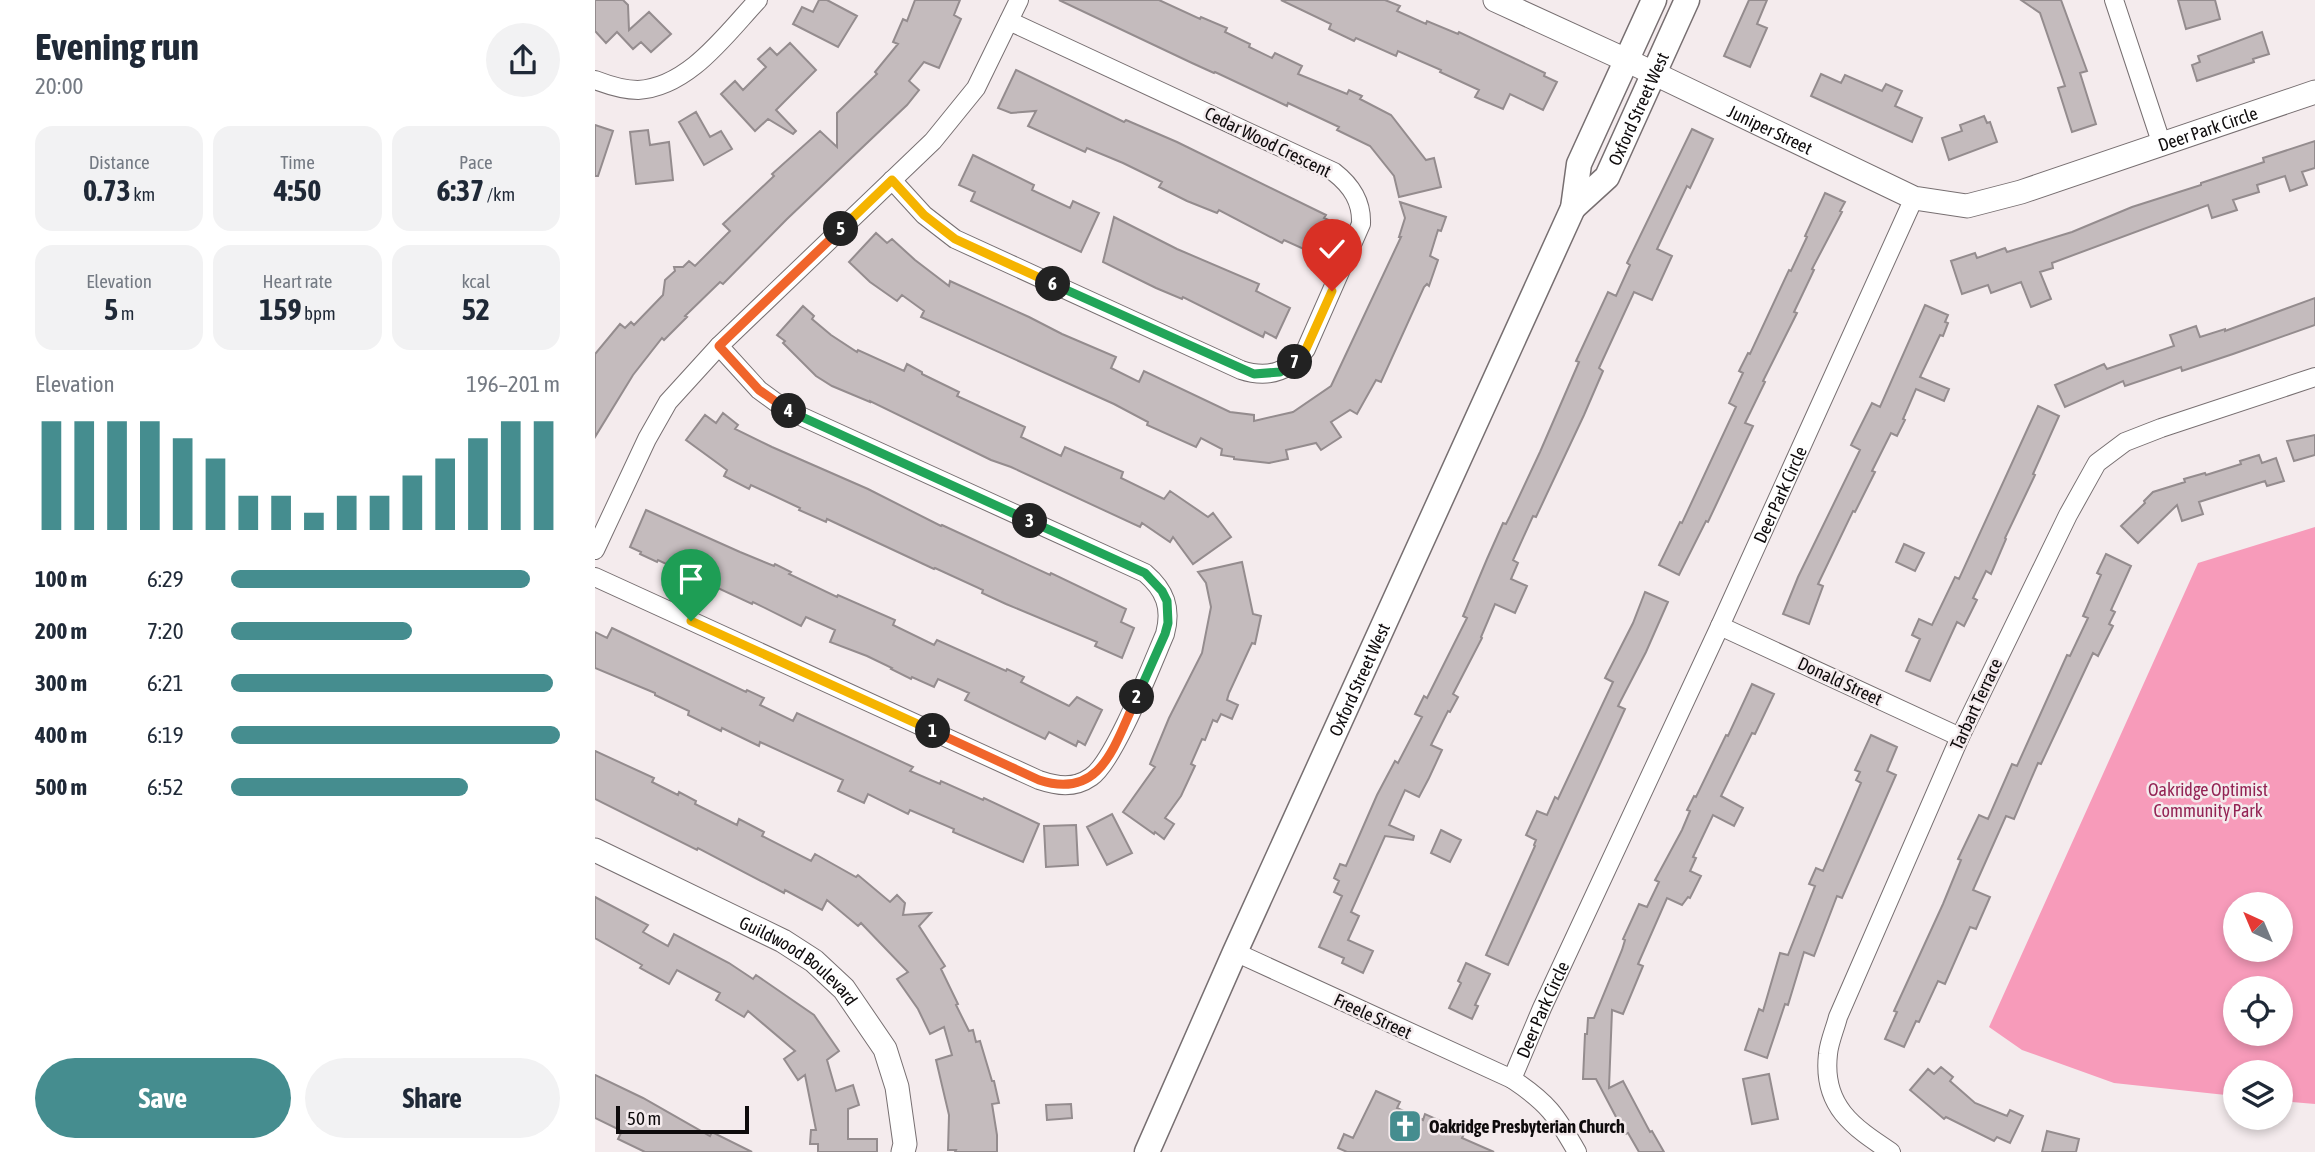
<!DOCTYPE html>
<html lang="en">
<head>
<meta charset="utf-8">
<style>
  body { margin:0; font-family:"Asap Condensed",sans-serif; background:#f2f2f3; color:#1f2937; height:100vh; display:flex; flex-direction:column; font-size:26px; white-space:nowrap }
  * { box-sizing:border-box; margin:0 }
  p { font-size:23px; color:#747a83 }
  .icon { flex:none; width:38px; height:38px; fill:none; stroke:currentColor; stroke-width:2; stroke-linecap:round; stroke-linejoin:round }
  .map { position:relative; flex:1; overflow:hidden }
  .details { display:flex; flex-direction:column; background:#fff; width:595px }
  .details>* { flex:none }
  .needle { width:46px; rotate:316deg }
  .controls { position:absolute; left:1628px; top:892px; display:grid; gap:14px }
  .controls a { display:grid; place-items:center; width:70px; height:70px; border-radius:50%; background:#fff; box-shadow:0 4px 10px #0003; font-size:35px }
  .scale { position:absolute; left:21px; bottom:18px; width:133px; box-sizing:border-box; padding-left:7px; border:4px solid #0e0b0c; border-top:0; font-size:19px; line-height:24px; white-space:nowrap; color:#0e0b0c; -webkit-text-stroke:5px #f4ebed; paint-order:stroke }
  .pin { position:absolute; display:grid; place-items:center; width:60px; height:60px; color:#fff; margin:-72px -30px; border-radius:50% 50% 50% 0; rotate:-45deg; box-shadow:0 0 7px #0007 }
  .pin .icon { rotate:45deg }
  .km { position:absolute; width:35px; height:35px; margin:-18px; border-radius:50%; background:#222; color:#fff; font-size:19px; line-height:35px; text-align:center }
  .round { display:grid; place-items:center; flex:none; width:74px; height:74px; border-radius:37px; background:#f2f2f3 }
  .head { display:flex; align-items:center; justify-content:space-between; height:119px; padding:0 35px }
  h1 { font-size:38px; font-weight:700; line-height:52px }
  .metrics { display:grid; grid-template-columns:repeat(3,1fr); gap:10px; height:119px; padding:7px 35px }
  .metrics div { display:grid; align-content:center; border-radius:18px; background:#f2f2f3; text-align:center }
  .metrics b { font-size:30px; font-weight:700 }
  .metrics small { font-size:19px; font-weight:400 }
  .metrics p { font-size:19px }
  .chart { height:196px; padding:14px 35px }
  .chart p { display:flex; justify-content:space-between }
  .chart svg { width:100%; height:126px; margin-top:7px; stroke:#458d8f; stroke-width:6 }
  .button { display:flex; gap:14px; margin-top:auto; padding:14px 35px }
  .button a { flex:1; height:80px; border-radius:42px; background:#458d8f; color:#fff; font-size:28px; font-weight:700; line-height:80px; text-align:center }
  .button a+a { background:#f2f2f3; color:#1f2937 }
  ul { padding:0 35px; list-style:none; font-size:23px }
  li { display:grid; grid-template-columns:112px 84px 1fr; align-items:center; height:52px }
  li i { height:18px; border-radius:9px; background:#458d8f }
  main { display:flex; flex:1; min-height:0 }
  .map>svg:first-child { display:block }
  .green { fill:#f79bba; fill-rule:evenodd }
  .building { fill:#c4bbbd; stroke:#948c8e; stroke-width:2 }
  .lines { fill:none; stroke-linecap:round; stroke-linejoin:round }
  .minor-casing { stroke:#776f71; stroke-width:20 }
  .tertiary-casing { stroke:#776f71; stroke-width:25 }
  .secondary-casing { stroke:#776f71; stroke-width:27 }
  .minor { stroke:#fff; stroke-width:18 }
  .tertiary { stroke:#fff; stroke-width:23 }
  .secondary { stroke:#fff; stroke-width:24 }
  .split-1-casing { stroke:#fff; stroke-width:14 }
  .split-2-casing { stroke:#fff; stroke-width:14 }
  .split-3-casing { stroke:#fff; stroke-width:14 }
  .split-4-casing { stroke:#fff; stroke-width:14 }
  .split-5-casing { stroke:#fff; stroke-width:14 }
  .split-6-casing { stroke:#fff; stroke-width:14 }
  .split-7-casing { stroke:#fff; stroke-width:14 }
  .split-8-casing { stroke:#fff; stroke-width:14 }
  .split-1 { stroke:#f5b400; stroke-width:9 }
  .split-2 { stroke:#f0652b; stroke-width:9 }
  .split-3 { stroke:#22a559; stroke-width:9 }
  .split-4 { stroke:#22a559; stroke-width:9 }
  .split-5 { stroke:#f0652b; stroke-width:9 }
  .split-6 { stroke:#f5b400; stroke-width:9 }
  .split-7 { stroke:#22a559; stroke-width:9 }
  .split-8 { stroke:#f5b400; stroke-width:9 }
  .labels { text-anchor:middle; dominant-baseline:central; stroke-width:5; stroke-linejoin:round; paint-order:stroke }
  .street-label { font-size:18px; fill:#0e0b0c; stroke:#f4ebed }
  .park-label { font-size:18px; fill:#932354; stroke:#f4ebed }
  .poi-label { font-size:18px; font-weight:bold; fill:#0e0b0c; stroke:#f4ebed; text-anchor:start }
</style>
</head>
<body>
<main>
<section class="details">
<div class="head"><div><h1>Evening run</h1><p>20:00</p></div><a class="round"><svg class="icon" aria-label="share" viewBox="0 0 24 24"><path d="M12 15V3M7 8l5-5 5 5M5 13v7h14v-7"/></svg></a></div>
<div class="metrics">
<div><p>Distance</p><b>0.73<small> km</small></b></div>
<div><p>Time</p><b>4:50</b></div>
<div><p>Pace</p><b>6:37<small> /km</small></b></div>
</div>
<div class="metrics">
<div><p>Elevation</p><b>5<small> m</small></b></div>
<div><p>Heart rate</p><b>159<small> bpm</small></b></div>
<div><p>kcal</p><b>52</b></div>
</div>
<div class="chart"><p><span>Elevation</span>196–201 m</p>
<svg viewBox="0 0 160 44" preserveAspectRatio="none"><path d="M5 44V6M15 44V6M25 44V6M35 44V6M45 44V12M55 44V19M65 44V32M75 44V32M85 44V38M95 44V32M105 44V32M115 44V25M125 44V19M135 44V12M145 44V6M155 44V6"/></svg>
</div>
<ul>
<li><b>100 m</b>6:29<i style="width:91%"></i></li>
<li><b>200 m</b>7:20<i style="width:55%"></i></li>
<li><b>300 m</b>6:21<i style="width:98%"></i></li>
<li><b>400 m</b>6:19<i style="width:100%"></i></li>
<li><b>500 m</b>6:52<i style="width:72%"></i></li>
</ul>
<div class="button"><a>Save</a><a>Share</a></div>
</section>
<div class="map">
<svg width="1720" height="1152" viewBox="0 0 1720 1152">
  <rect width="100%" height="100%" fill="#f4ebed"/>
  <path class="green" d="M1720 527V1104L1685 1101V1073H1640V1096L1519 1083 1427 1050 1394 1027 1603 563ZM1640 905H1685V950H1640ZM1640 989H1685V1034H1640Z"/>
  <path class="building" d="M0 0H28L33 5 34 30 54 12 76 34 56 52 46 42 38 49 22 32 11 43 0 31Z
    M224 0H232L262 16 243 47 198 24 207 7 218 12Z
    M320 0H365L359 15 366 19 344 68 329 62 314 81 324 90 312 105 192 219 128 284 125 282 90 316 92 317 69 340 67 338 38 375 0 437V354L25 324 30 328 36 322 39 325 68 295 70 280 80 271 79 267H88L94 261 100 266 135 231 128 224 179 176 177 174 225 131 242 147V113L282 74 280 72 303 44 298 42 308 19 312 21Z
    M464 0H564L605 19 606 17 632 28 630 32 655 44 654 47 677 58 680 53 707 66 703 74 752 94 754 90 767 96 765 99 796 115 831 160 839 158 846 187 804 197 799 176 775 146 742 130 744 127 693 103 692 106 620 72 619 73 597 63Z
    M686 0H790L805 6 802 11 831 24 832 21 863 34 864 32 950 73 949 76 962 82 948 110 915 94 908 109 880 97 884 90 845 72 846 70 803 51 801 56 761 38 759 41 734 29 736 24Z
    M1154 0H1172L1162 24 1172 28 1155 67 1129 56Z
    M1426 0H1466L1492 71 1485 73 1501 124 1477 132 1463 88 1470 86 1445 13Z
    M1583 0H1620L1625 19 1591 29Z
    M1667 32 1674 54 1658 59 1659 62 1602 81 1597 65 1605 62 1603 56Z
    M195 43 221 70 181 110 201 131 198 134 173 119 160 131 126 94 140 81 148 90 171 67 163 59 175 48 182 55Z
    M421 70 529 122 531 120 582 142 731 215 729 218 738 222 722 255 689 240 687 243 624 210 622 213 592 201 564 187 567 182 528 163 492 148 490 152 433 126 441 111 416 113 403 108Z
    M1226 74 1246 83 1250 75 1287 91 1291 84 1307 91 1300 106 1327 118 1317 142 1216 96Z
    M101 112 115 137 126 131 137 149 109 165 84 122Z
    M1389 116 1392 123 1395 122 1402 142 1354 160 1347 138 1367 131 1365 125Z
    M0 125 18 131 3 176H0Z
    M1097 129 1118 139 1095 188 1092 186 1062 249 1077 256 1057 300 1039 292 1004 368 1008 371 989 415 941 517 938 516 918 560 923 563 916 579 932 586 920 613 900 604 886 637 887 638 858 694 863 697 855 712 853 711 836 745 847 750 834 778 824 797 810 790 794 825 819 836 818 840 790 836 756 912 764 916 753 940 778 951 768 973 747 963 749 958 724 947 747 896 739 892 744 881 739 878 745 864 751 866 782 795 800 761 803 763 827 717 820 714 829 696 832 698 872 618 868 616 892 559 908 523 911 524 915 516 945 452 984 362 981 361 1013 292 1021 296 1035 265 1032 263Z
    M53 130 55 145 74 142 78 180 41 184 35 132Z
    M1720 141V168L1707 172 1712 185 1695 191 1690 176 1662 185 1664 192 1638 200 1642 210 1617 218 1613 205 1457 263 1458 268 1445 272 1456 299 1436 307 1426 282 1396 293 1393 285 1367 294 1356 261 1380 253 1382 258 1410 248 1412 252 1477 232 1537 207 1606 185V183L1669 162 1668 158Z
    M378 155 439 185 437 190 475 208 478 201 504 213 486 252 376 201 380 192 364 185Z
    M1230 193 1250 202 1245 211 1247 212 1217 269 1219 270 1199 312 1202 313 1168 381 1170 382 1150 423 1158 426 1113 522 1111 521 1084 575 1064 565 1085 522 1087 523 1141 407 1134 403 1148 373 1144 371 1153 353 1155 354 1194 270 1196 271 1212 237 1210 236Z
    M805 202 851 217 846 231 843 230 835 256 843 260 834 286 832 284 829 287 786 382 781 380 762 414 755 410 736 422 746 437 726 450 721 443 691 450 693 459 674 463 639 459V457L626 455 627 449 606 438 601 447 552 425 553 422 519 404 326 317 329 311 307 295 302 301 275 282 254 262 281 233 292 243 297 239 320 260 354 286 355 281 434 317 467 334 521 357 516 368 544 382 549 371 635 412 659 415V421L698 412 736 386 806 237H804L810 218Z
    M519 217 582 249 664 284 661 291 695 308 681 338 670 332 668 337 588 297 587 299 561 288 508 262Z
    M1720 298V325L1638 354 1587 371 1586 367 1530 386 1528 381 1470 407 1460 385 1509 364 1512 369 1579 346 1575 335 1601 326 1605 337 1630 329V331Z
    M1330 305 1353 315 1350 322 1353 323 1348 336 1345 335 1325 377 1354 389 1349 401 1321 389 1308 419 1310 420 1302 436 1296 433 1277 471 1280 472 1260 512 1258 511 1223 584 1228 586 1214 624 1188 614 1203 577 1265 450 1256 445 1277 403 1285 407Z
    M208 306 219 316 217 319 236 335 262 352 263 350 309 371 312 364 327 372V374L364 392 362 396 430 427 426 437 466 456 470 447 528 472 526 478 569 499 575 491 613 517 618 513 636 537 598 564 578 537 575 542 547 523 545 527 416 467 396 460 275 401V402L237 386 221 376 188 343 190 341 182 335Z
    M1443 406 1464 416 1438 474 1440 475 1410 538 1411 539 1396 574 1391 571 1378 598 1382 600 1369 626 1362 622 1335 681 1311 671 1325 639 1317 635 1324 619 1337 625 1360 577 1364 579Z
    M128 413 143 425 140 429 177 447 273 489 346 526 347 525 455 575 456 573 531 609 526 622 539 628 527 658 500 646 502 642 411 604 387 593 388 590 340 568 339 569 232 519 231 522 204 510 205 508 156 485 154 489 129 476 132 470 91 440 110 415 121 423Z
    M1720 435V455L1699 461 1692 441Z
    M1664 455 1667 463 1681 458 1689 481 1672 486 1670 481 1604 502 1608 514 1587 521 1582 505 1543 543 1526 526 1550 503 1549 501 1558 492 1590 482 1589 479 1610 473 1611 475 1646 464 1645 461Z
    M51 510 145 552 179 566 180 564 196 572 194 574 242 597 243 595 300 620 298 625 339 645 342 640 411 671 412 669 429 677 426 682 474 706 482 697 507 710 490 745 483 741 481 746 454 732 450 739 370 700 374 693 343 679 339 687 317 677 316 679 296 669 297 668 272 656 235 642 240 630 211 617 206 626 158 602 157 604 63 560 62 562 45 554 46 552 35 547Z
    M1309 544 1329 553 1320 571 1301 562Z
    M1511 554 1536 566 1516 610 1520 612 1514 624 1518 626 1503 656 1498 653 1446 764 1443 763 1419 819 1411 816 1378 890 1395 897 1381 929 1375 927 1350 984 1343 981 1324 1022 1321 1021 1309 1047 1290 1039 1302 1012 1299 1011 1348 904 1366 860 1363 859 1384 815 1393 819 1417 764 1422 766 1472 655 1475 656 1493 618 1488 616 1506 575 1502 573Z
    M647 562 658 614 666 616 660 644 657 643 634 693 632 700 643 705 637 719 626 714 622 722 618 720 610 740 607 739 596 764 600 766 586 796 570 818 579 824 569 839 560 832 559 834 528 812 560 767 555 764 574 718 607 653 616 607 611 583 603 572Z
    M1050 592 1073 602 1051 652 1023 706 1030 709 913 965 891 955 940 846 939 845 941 840 931 835 942 811 952 815 960 797 963 799 1018 682 1010 678 1038 623Z
    M17 628 151 692 152 690 169 698 165 705 198 721 202 713 318 767 315 771 345 784 346 781 388 800 389 798 444 824 428 862 358 832 359 829 315 810 313 814 273 794 269 803 243 791 248 780 165 742 164 746 127 728 126 731 93 715 94 711 60 695V693L0 668V632L12 638Z
    M1157 684 1179 694 1160 734 1157 733 1126 796 1148 808 1139 826 1118 815 1098 857 1101 858 1095 871 1106 876 1095 898 1093 897 1087 905 1072 898 1043 964 1048 966 1028 1014 1017 1010 1014 1088 1028 1081 1055 1132 1057 1131 1069 1152H1044L1033 1133 1030 1134 1001 1079H988L990 1034H992L993 1018H999L1027 950 1030 940 1028 939 1044 904 1052 907 1064 882 1060 880 1087 830 1095 811 1092 810 1099 796 1101 797 1131 735 1133 736Z
    M1276 735 1302 747 1292 771 1301 775 1247 898 1242 896 1219 956 1209 952 1193 1005 1190 1004 1172 1058 1150 1050 1164 1009 1168 1011 1185 953 1193 955 1220 886 1214 884 1221 868 1228 871 1266 783 1261 780 1265 772 1260 770Z
    M0 751 59 778 57 782 83 795 84 792 101 801 100 804 142 825 144 819 169 832 167 836 216 861 220 854 261 877 263 875 295 902 302 895 310 903 308 915 336 913 324 926 350 966 346 969 363 1004 361 1005 374 1031 378 1030 381 1042 385 1041 397 1081H399L404 1103 397 1104 402 1135V1152H360L361 1150H353L354 1115 341 1060 357 1055 349 1027 335 1034 323 1009 302 979 313 972 266 923 263 926 232 900 227 910 190 890 189 893 103 848 102 850 0 799Z
    M517 814 537 853 512 865 492 827Z
    M481 825 483 865 451 867 449 826Z
    M846 830 866 840 855 862 836 853Z
    M0 897 53 925 48 932 73 946 79 934 134 963 158 979 161 975 219 1015 244 1051 232 1060 241 1091 258 1085 264 1105 253 1109V1139H282V1152H223V1144H215L216 1130H221L210 1075 203 1080 189 1059 200 1051 153 1011 149 1017 121 1000 125 993 82 970 74 984 45 968 47 965 0 938Z
    M871 963 895 974 880 1005 883 1006 877 1019 854 1008 866 983 863 981Z
    M1346 1067 1358 1077 1355 1081 1380 1103 1412 1116 1415 1110 1428 1116 1415 1143 1402 1137 1399 1141 1351 1117 1349 1119 1315 1090 1333 1069 1339 1074Z
    M1174 1074 1183 1119 1157 1124 1148 1079Z
    M0 1075 48 1098 115 1136 117 1132 157 1152H50L23 1139 27 1131 0 1118Z
    M781 1091 805 1102 802 1108 828 1120 830 1114 870 1132 867 1138 899 1152H752L743 1148 749 1134 758 1138Z
    M476 1104 477 1118 452 1120 451 1105Z
    M1452 1131 1484 1139 1481 1152H1447Z"/>
  <g class="lines">
    <g class="minor-casing">
      <g id="minor">
        <path d="M1519 0 1567 145"/>
        <path d="M0 80C13 85 29 90 43 90 94 87 131 34 163 0"/>
        <path d="M297 180 329 215 360 239 646 370C673 379 694 372 711 349L766 224C767 202 757 186 739 172L414 21"/>
        <path d="M0 550 52 439 73 402 124 346 338 141 381 88 424 0"/>
        <path d="M0 577 444 780C462 786 479 789 496 777 519 762 557 664 570 634 577 608 570 590 550 573L190 409 164 390 124 346"/>
        <path d="M1125 626 1365 737"/>
        <path d="M640 952 917 1079"/>
        <path id="s1" d="M982 1152C961 1115 953 1103 917 1079L947 1008 1125 626 1319 198"/>
        <path d="M1296 1152C1258 1127 1227 1106 1233 1054 1234 1042 1240 1029 1243 1017L1365 737 1473 515 1502 463 1530 442 1566 428 1720 377"/>
      </g>
    </g>
    <g class="tertiary-casing">
      <g id="tertiary">
        <path id="s2" d="M900 0 1031 60 1319 198 1372 206 1426 192 1720 92"/>
        <path id="s3" d="M0 850 188 941 219 961 249 989 290 1049 302 1087 310 1144 308 1152"/>
      </g>
    </g>
    <g class="secondary-casing">
      <g id="secondary">
        <path id="s4" d="M978 208 1012 177 1092 0"/>
        <path id="s5" d="M552 1152 640 952 978 208 984 164 1059 0"/>
      </g>
    </g>
    <use href="#minor" class="minor"/>
    <use href="#tertiary" class="tertiary"/>
    <use href="#secondary" class="secondary"/>
  </g>
  <g class="lines">
    <g class="split-1-casing">
      <path id="split-1" d="M96 621 338 731"/>
    </g>
    <g class="split-2-casing">
      <path id="split-2" d="M338 731 444 780C508 801 520 742 542 697"/>
    </g>
    <g class="split-3-casing">
      <path id="split-3" d="M435 521 550 573 567 591 572 601 573 623 570 634 542 697"/>
    </g>
    <g class="split-4-casing">
      <path id="split-4" d="M194 411 435 521"/>
    </g>
    <g class="split-5-casing">
      <path id="split-5" d="M194 411 164 390 124 346 246 229"/>
    </g>
    <g class="split-6-casing">
      <path id="split-6" d="M246 229 297 180 329 215 360 239 458 284"/>
    </g>
    <g class="split-7-casing">
      <path id="split-7" d="M458 284 659 374 685 372 700 362"/>
    </g>
    <g class="split-8-casing">
      <path id="split-8" d="M700 362 711 349 737 291"/>
    </g>
    <use href="#split-1" class="split-1"/>
    <use href="#split-2" class="split-2"/>
    <use href="#split-3" class="split-3"/>
    <use href="#split-4" class="split-4"/>
    <use href="#split-5" class="split-5"/>
    <use href="#split-6" class="split-6"/>
    <use href="#split-7" class="split-7"/>
    <use href="#split-8" class="split-8"/>
  </g>
  <defs>
    <g id="church-square" transform="scale(1.75)"><rect x="-9" y="-9" width="18" height="18" rx="4" fill="#458d8f" stroke="#f4ebed"/><path d="M-1.2-6h2.4v3.5h3.3v2.4h-3.3V6h-2.4V-.1h-3.3v-2.4h3.3Z" fill="#fff"/></g>
  </defs>
  <g fill-rule="evenodd">
    <use href="#church-square" x="810" y="1126"/>
  </g>
  <g class="labels">
    <g class="street-label">
      <text stroke="none"><textPath href="#s4" startOffset="121">Oxford Street West</textPath></text>
      <text stroke="none"><textPath href="#s2" startOffset="304">Juniper Street</textPath></text>
      <text stroke="none"><textPath href="#s2" startOffset="770">Deer Park Circle</textPath></text>
      <text transform="translate(673 142) rotate(26)">Cedar Wood Crescent</text>
      <text stroke="none"><textPath href="#s1" startOffset="742">Deer Park Circle</textPath></text>
      <text stroke="none"><textPath href="#s5" startOffset="518">Oxford Street West</textPath></text>
      <text transform="translate(1245 681) rotate(25)">Donald Street</text>
      <text transform="translate(1381 704) rotate(-65)">Tarbart Terrace</text>
      <text stroke="none"><textPath href="#s3" startOffset="233">Guildwood Boulevard</textPath></text>
      <text stroke="none"><textPath href="#s1" startOffset="175">Deer Park Circle</textPath></text>
      <text transform="translate(778 1016) rotate(25)">Freele Street</text>
    </g>
    <g class="park-label">
      <text x="1613" y="789">Oakridge Optimist<tspan x="1613" dy="21">Community Park</tspan></text>
    </g>
    <g class="poi-label">
      <text x="834" y="1126">Oakridge Presbyterian Church</text>
    </g>
  </g>
</svg>
<div class="controls">
<a><svg class="needle" viewBox="-14 -14 28 28"><path d="M0-13l5 13h-10z" fill="#e53935"/><path d="M0 13l5-13h-10z" fill="#747a83"/></svg></a>
<a><svg class="icon" aria-label="locate" viewBox="0 0 24 24"><circle cx="12" cy="12" r="6"/><path d="M12 2v4M12 18v4M2 12h4M18 12h4"/></svg></a>
<a><svg class="icon" aria-label="layers" viewBox="0 0 24 24"><path d="M12 4l9 5-9 5-9-5zM3 14l9 5 9-5"/></svg></a>
</div>
<div class="scale">50 m</div>
<div class="pin" style="left:96px;top:621px;background:#1e9e55"><svg class="icon" aria-label="arrive" viewBox="0 0 24 24"><path d="M6 21V4h12l-3 4 3 4H6"/></svg></div>
<div class="pin" style="left:737px;top:291px;background:#d93025"><svg class="icon" aria-label="check" viewBox="0 0 24 24"><path d="M5 12l5 5 9-10"/></svg></div>
<b class="km" style="left:338px;top:731px">1</b>
<b class="km" style="left:542px;top:697px">2</b>
<b class="km" style="left:435px;top:521px">3</b>
<b class="km" style="left:194px;top:411px">4</b>
<b class="km" style="left:246px;top:229px">5</b>
<b class="km" style="left:458px;top:284px">6</b>
<b class="km" style="left:700px;top:362px">7</b>
</div>
</main>
</body>
</html>
